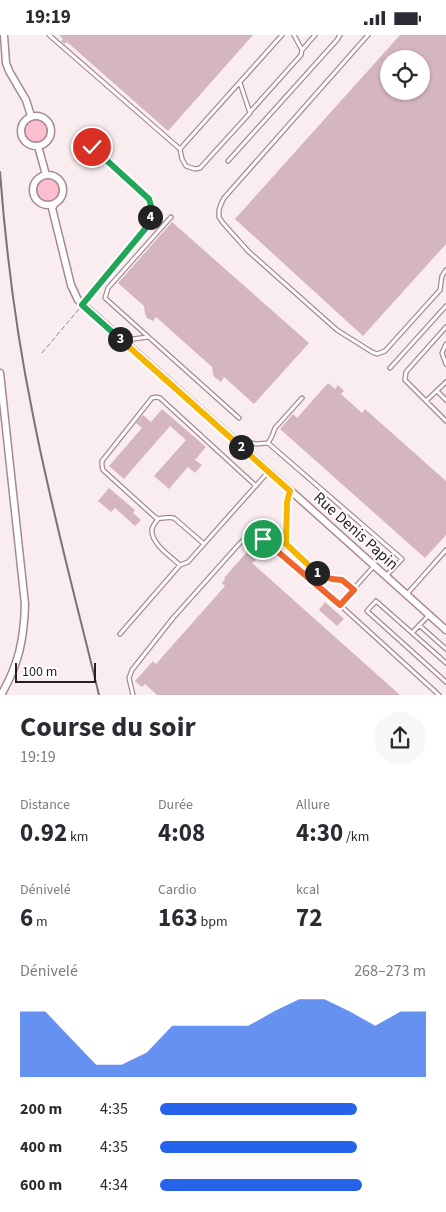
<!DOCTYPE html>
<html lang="fr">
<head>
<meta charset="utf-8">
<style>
  body { margin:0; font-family:"Source Sans 3",sans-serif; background:#f7f7f7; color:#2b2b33; height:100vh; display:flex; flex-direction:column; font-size:19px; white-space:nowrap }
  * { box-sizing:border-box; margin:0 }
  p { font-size:16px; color:#7c7c81 }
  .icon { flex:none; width:28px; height:28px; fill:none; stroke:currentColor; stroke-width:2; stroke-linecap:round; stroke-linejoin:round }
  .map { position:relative; height:660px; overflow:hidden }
  .drawer { display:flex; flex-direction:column; background:#fff; flex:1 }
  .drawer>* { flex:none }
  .controls { position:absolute; left:380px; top:15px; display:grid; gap:10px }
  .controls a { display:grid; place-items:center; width:50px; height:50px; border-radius:50%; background:#fff; box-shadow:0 1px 4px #0004; font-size:25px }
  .scale { position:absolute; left:15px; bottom:12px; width:81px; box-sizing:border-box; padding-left:5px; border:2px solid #291d20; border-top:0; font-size:14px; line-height:18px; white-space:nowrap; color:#291d20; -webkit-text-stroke:4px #fefefe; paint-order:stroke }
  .pin { position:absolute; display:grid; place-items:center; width:42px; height:42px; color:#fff; margin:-21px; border:2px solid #fff; border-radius:50%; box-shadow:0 1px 5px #0007 }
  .km { position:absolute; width:25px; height:25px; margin:-12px; border-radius:50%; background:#222; color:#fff; font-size:14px; line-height:25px; text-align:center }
  .round { display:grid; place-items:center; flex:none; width:52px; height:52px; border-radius:26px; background:#f7f7f7 }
  .overview { display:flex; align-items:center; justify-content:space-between; height:85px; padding:0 20px }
  h1 { font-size:28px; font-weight:700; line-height:38px }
  .metrics { display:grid; grid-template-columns:repeat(3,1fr); gap:8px; height:85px; padding:5px 20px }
  .metrics div { display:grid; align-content:center }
  .metrics b { font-size:25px; font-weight:700 }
  .metrics small { font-size:14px; font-weight:400 }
  .metrics p { font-size:14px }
  .chart { height:140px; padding:10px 20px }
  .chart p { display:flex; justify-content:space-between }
  .chart svg { width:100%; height:90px; margin-top:5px; fill:#2563eb; opacity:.7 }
  ul { padding:0 20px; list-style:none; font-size:16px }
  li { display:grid; grid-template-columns:80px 60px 1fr; align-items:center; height:38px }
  li i { height:12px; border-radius:6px; background:#2563eb }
  .status { display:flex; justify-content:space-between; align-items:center; height:35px; padding:0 25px; background:#fff; direction:ltr }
  .status svg { height:14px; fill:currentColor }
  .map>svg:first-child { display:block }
  .green { fill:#fbbece }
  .building { fill:#d6b6be; fill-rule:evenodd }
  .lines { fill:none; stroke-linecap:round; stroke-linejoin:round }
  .service-casing { stroke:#a78991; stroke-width:5.5 }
  .minor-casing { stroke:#a78991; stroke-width:9 }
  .path { stroke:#918487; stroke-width:1; stroke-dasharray:5 2.5; stroke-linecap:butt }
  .service { stroke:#fff; stroke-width:3 }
  .minor { stroke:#fff; stroke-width:6 }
  .rail { stroke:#7e7174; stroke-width:2 }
  .split-1-casing { stroke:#fff; stroke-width:10 }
  .split-2-casing { stroke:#fff; stroke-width:10 }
  .split-3-casing { stroke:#fff; stroke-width:10 }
  .split-4-casing { stroke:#fff; stroke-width:10 }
  .split-5-casing { stroke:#fff; stroke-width:10 }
  .split-1 { stroke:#f0652b; stroke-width:6 }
  .split-2 { stroke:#f5b400; stroke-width:6 }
  .split-3 { stroke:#f5b400; stroke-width:6 }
  .split-4 { stroke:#22a559; stroke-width:6 }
  .split-5 { stroke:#22a559; stroke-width:6 }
  .labels { text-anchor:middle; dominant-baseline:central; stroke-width:4; stroke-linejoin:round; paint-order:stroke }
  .street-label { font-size:16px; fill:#291d20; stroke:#fefefe }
</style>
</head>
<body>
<div class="status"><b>19:19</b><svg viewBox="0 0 49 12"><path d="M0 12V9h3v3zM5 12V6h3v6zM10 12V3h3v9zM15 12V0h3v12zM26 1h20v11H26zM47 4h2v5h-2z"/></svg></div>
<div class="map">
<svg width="446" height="660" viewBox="0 0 446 660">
  <rect width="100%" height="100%" fill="#faedf0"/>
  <path class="green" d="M25 97a12 12 0 1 1 24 0a12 12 0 1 1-24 0Z
    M36 155a12 12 0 1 1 24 0a12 12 0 1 1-24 0Z"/>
  <path class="building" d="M59 0H253L168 96 67 7 65 9 61 6 63 4Z
    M400 0H446V209L363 301 235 184ZM389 24H421V56H389Z
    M172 187 309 308 254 369 224 342 221 347 216 343H215L213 339 212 332 156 282 153 286 147 283 145 279 144 271 118 248Z
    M328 348 335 354 338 350 344 356 341 359 362 378 365 374 446 446V500L425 523 280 394 293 379 297 383Z
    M162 374 206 412 195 425 202 430 195 438 188 432 169 454 154 441 186 405 170 391 124 444 109 431 142 393 136 388 143 380 151 387Z
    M109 453 135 475 133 478 141 485 135 491 115 473 111 477 98 466Z
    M247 517 256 525 252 528 400 660H157L145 649 142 652 135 646 153 626 156 629 225 551 222 548 225 544 224 543Z
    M325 567 344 584 337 591 319 575Z"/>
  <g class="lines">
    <g class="service-casing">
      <path id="service" d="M49 0 180 114 182 124 186 131 195 134 200 133 250 78 240 48
        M368 0 224 163 221 169 219 175V182L223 188 248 216 337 295 372 317 377 319 385 316 440 255 442 241 446 235
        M302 15 315 0
        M250 77 301 20 302 15 294 0
        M180 114 282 0
        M228 126 337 5 340 0
        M171 182 108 253 105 263 239 383
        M446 292 406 337 405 345 446 386
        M446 309 442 318 446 329
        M127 310 133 304 148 302
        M390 333 446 271
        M437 356 446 365
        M426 366 446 347
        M268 408 272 401 275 393 302 363
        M241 411 245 406 256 409 268 408 402 524 386 541
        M290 457 287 467 286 509 320 540 332 544 342 545 353 555
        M158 484C156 487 153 490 152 494 150 508 171 522 180 530
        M204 509 174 483C166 481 161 485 156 483L103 435 102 431V426L152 363 156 362 160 363 256 451
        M407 559 446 515
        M340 569 374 531
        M419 590 446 614
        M412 598 429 580
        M120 599 180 530 188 527 269 436
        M446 628 376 566 367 576 446 647
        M133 660 129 643 132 635 173 583 240 508C249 500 252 499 263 504L340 570 439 660"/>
    </g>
    <g class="minor-casing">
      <path id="minor" d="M4 0 6 28 9 36 26 65 31 81
        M21 96a15 15 0 1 1 30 0a15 15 0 1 1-30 0Z
        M38 111 46 140
        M33 155a15 15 0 1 1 30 0a15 15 0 1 1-30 0Z
        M55 168 52 173 71 250 78 265 446 595
        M0 338 25 569C24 604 19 629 1 660"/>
    </g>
    <path class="path" d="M86 265 150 188C152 174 153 168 143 157L92 112
      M42 318 79 274"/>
    <use href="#service" class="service"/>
    <use href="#minor" class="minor"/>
    <path class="rail" d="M0 137C6 217 16 296 32 375 50 470 76 565 99 660"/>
  </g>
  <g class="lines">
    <g class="split-1-casing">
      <path id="split-1" d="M263 504 340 570 354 555 342 545 332 544 320 540 317 538"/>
    </g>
    <g class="split-2-casing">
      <path id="split-2" d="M241 412 290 456 287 467 286 509 317 538"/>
    </g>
    <g class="split-3-casing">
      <path id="split-3" d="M120 304 241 412"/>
    </g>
    <g class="split-4-casing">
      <path id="split-4" d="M120 304 82 270 150 188V182"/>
    </g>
    <g class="split-5-casing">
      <path id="split-5" d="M92 112 149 164 152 174 150 182"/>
    </g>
    <use href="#split-1" class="split-1"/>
    <use href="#split-2" class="split-2"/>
    <use href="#split-3" class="split-3"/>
    <use href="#split-4" class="split-4"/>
    <use href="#split-5" class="split-5"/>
  </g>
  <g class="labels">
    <g class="street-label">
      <text transform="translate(356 496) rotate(42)">Rue Denis Papin</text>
    </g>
  </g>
</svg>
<div class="controls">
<a><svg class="icon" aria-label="locate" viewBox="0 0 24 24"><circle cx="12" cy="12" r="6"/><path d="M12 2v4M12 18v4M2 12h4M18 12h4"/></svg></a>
</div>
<div class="scale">100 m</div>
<div class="pin" style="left:263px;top:504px;background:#1e9e55"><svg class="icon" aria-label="arrive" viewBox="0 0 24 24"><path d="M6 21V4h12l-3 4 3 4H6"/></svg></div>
<div class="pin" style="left:92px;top:112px;background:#d93025"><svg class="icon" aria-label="check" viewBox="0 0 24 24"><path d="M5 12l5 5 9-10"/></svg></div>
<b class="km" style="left:317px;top:538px">1</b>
<b class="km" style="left:241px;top:412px">2</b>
<b class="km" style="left:120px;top:304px">3</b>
<b class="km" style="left:150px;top:182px">4</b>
</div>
<section class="drawer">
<div class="overview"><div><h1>Course du soir</h1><p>19:19</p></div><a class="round"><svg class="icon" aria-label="share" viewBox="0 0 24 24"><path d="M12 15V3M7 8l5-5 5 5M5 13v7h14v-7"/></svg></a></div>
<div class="metrics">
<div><p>Distance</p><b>0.92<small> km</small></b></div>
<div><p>Durée</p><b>4:08</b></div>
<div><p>Allure</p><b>4:30<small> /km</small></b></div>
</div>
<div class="metrics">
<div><p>Dénivelé</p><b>6<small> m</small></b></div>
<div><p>Cardio</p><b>163<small> bpm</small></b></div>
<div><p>kcal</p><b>72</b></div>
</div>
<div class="chart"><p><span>Dénivelé</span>268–273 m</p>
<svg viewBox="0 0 160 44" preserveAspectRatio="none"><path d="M0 44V12L10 12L20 25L30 38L40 38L50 32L60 19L70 19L80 19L90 19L100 12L110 6L120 6L130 12L140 19L150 12L160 12V44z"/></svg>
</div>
<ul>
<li><b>200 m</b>4:35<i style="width:74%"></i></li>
<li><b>400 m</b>4:35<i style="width:74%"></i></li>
<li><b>600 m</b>4:34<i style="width:76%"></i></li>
</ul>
</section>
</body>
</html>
